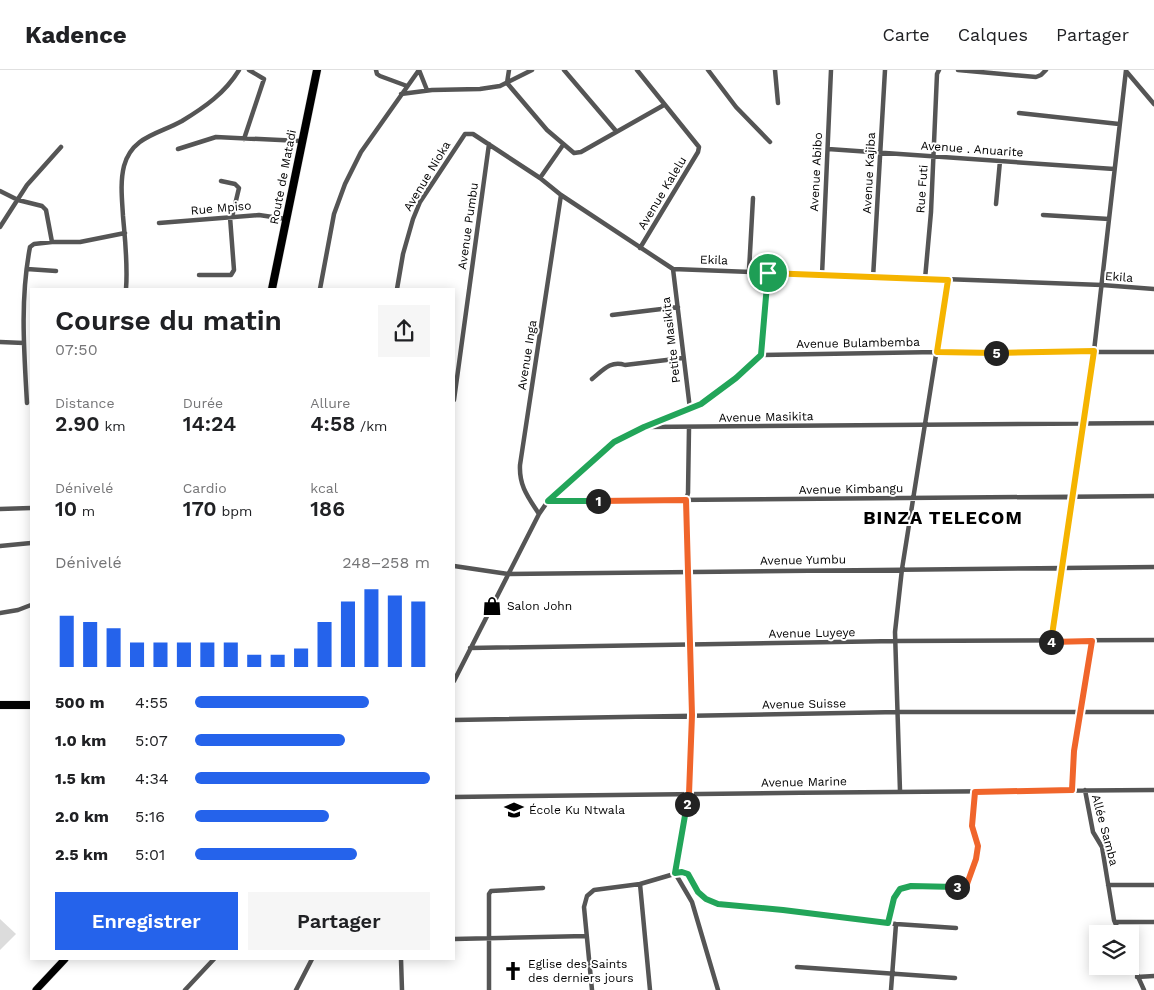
<!DOCTYPE html>
<html lang="fr">
<head>
<meta charset="utf-8">
<style>
  body { margin:0; font-family:"Work Sans",sans-serif; background:#f6f6f6; color:#202124; height:100vh; display:flex; flex-direction:column; font-size:19px; white-space:nowrap }
  * { box-sizing:border-box; margin:0 }
  p { font-size:16px; color:#757577 }
  .icon { flex:none; width:28px; height:28px; fill:none; stroke:currentColor; stroke-width:2; stroke-linecap:round; stroke-linejoin:round }
  .map { position:relative; flex:1; overflow:hidden }
  .drawer { position:absolute; left:30px; top:218px; width:425px; height:672px; display:flex; flex-direction:column; background:#fff; border-radius:0px; box-shadow:0 2px 12px #0003 }
  .drawer>* { flex:none }
  .controls { position:absolute; left:1089px; top:855px; display:grid; gap:10px }
  .controls a { display:grid; place-items:center; width:50px; height:50px; border-radius:0px; background:#fff; box-shadow:0 2px 12px #0003; font-size:25px }
  .pin { position:absolute; display:grid; place-items:center; width:42px; height:42px; color:#fff; margin:-21px; border:2px solid #fff; border-radius:50%; box-shadow:0 1px 5px #0007 }
  .km { position:absolute; width:25px; height:25px; margin:-12px; border-radius:50%; background:#222; color:#fff; font-size:14px; line-height:25px; text-align:center }
  .round { display:grid; place-items:center; flex:none; width:52px; height:52px; border-radius:0px; background:#f6f6f6 }
  .overview { display:flex; align-items:center; justify-content:space-between; height:85px; padding:0 25px }
  h1 { font-size:28px; font-weight:600; line-height:38px }
  .stats { display:grid; grid-template-columns:repeat(3,1fr); gap:8px; height:85px; padding:5px 25px }
  .stats div { display:grid; align-content:center }
  .stats b { font-size:21px; font-weight:600 }
  .stats small { font-size:14px; font-weight:400 }
  .stats p { font-size:14px }
  .chart { height:140px; padding:10px 25px }
  .chart p { display:flex; justify-content:space-between }
  .chart svg { width:100%; height:90px; margin-top:5px; stroke:#2563eb; stroke-width:6 }
  .button { display:flex; gap:10px; margin-top:auto; padding:10px 25px }
  .button a { flex:1; height:58px; border-radius:0px; background:#2563eb; color:#fff; font-size:20px; font-weight:600; line-height:58px; text-align:center }
  .button a+a { background:#f6f6f6; color:#202124 }
  ul { padding:0 25px; list-style:none; font-size:16px }
  li { display:grid; grid-template-columns:80px 60px 1fr; align-items:center; height:38px }
  li i { height:12px; border-radius:6px; background:#2563eb }
  header { display:flex; align-items:center; gap:30px; box-sizing:border-box; height:70px; padding:0 25px; background:#fff; border-bottom:1px solid #e0e0e0 }
  header strong { font-size:24px }
  nav { display:flex; gap:28px; margin-inline-start:auto; font-size:18px }
  .map>svg:first-child { display:block }
  .pitch { fill:#dcdcdc }
  .lines { fill:none; stroke-linecap:round; stroke-linejoin:round }
  .primary-casing { stroke:#dbdbdb; stroke-width:8 }
  .trunk-casing { stroke:#dbdbdb; stroke-width:9 }
  .minor { stroke:#555; stroke-width:4.5 }
  .primary { stroke:#000; stroke-width:7 }
  .trunk { stroke:#000; stroke-width:8 }
  .split-1-casing { stroke:#fff; stroke-width:10 }
  .split-2-casing { stroke:#fff; stroke-width:10 }
  .split-3-casing { stroke:#fff; stroke-width:10 }
  .split-4-casing { stroke:#fff; stroke-width:10 }
  .split-5-casing { stroke:#fff; stroke-width:10 }
  .split-6-casing { stroke:#fff; stroke-width:10 }
  .split-1 { stroke:#22a559; stroke-width:6 }
  .split-2 { stroke:#f0652b; stroke-width:6 }
  .split-3 { stroke:#22a559; stroke-width:6 }
  .split-4 { stroke:#f0652b; stroke-width:6 }
  .split-5 { stroke:#f5b400; stroke-width:6 }
  .split-6 { stroke:#f5b400; stroke-width:6 }
  .labels { text-anchor:middle; dominant-baseline:central; stroke-width:4; stroke-linejoin:round; paint-order:stroke }
  .street-label { font-size:12px; fill:#000; stroke:#fff }
  .poi-label { font-size:12px; fill:#000; stroke:#fff; text-anchor:start }
  .district-label { font-size:18px; font-weight:bold; letter-spacing:1px; fill:#000; stroke:#fff }
</style>
</head>
<body>
<header>
<strong>Kadence</strong>
<nav><a>Carte</a><a>Calques</a><a>Partager</a></nav>
</header>
<div class="map">
<svg width="1154" height="920" viewBox="0 0 1154 920">
  <rect width="100%" height="100%" fill="#fff"/>
  <path class="pitch" d="M0 849 16 864 0 880Z"/>
  <g class="lines">
    <g class="primary-casing">
      <path id="primary" d="M36 920 65 889"/>
    </g>
    <g class="trunk-casing">
      <path id="trunk" d="M272 219 317 0
        M0 635H31"/>
    </g>
    <path class="minor" d="M376 0 377 4 380 6 407 16
      M419 0 427 20
      M509 0 507 13 547 60 574 83 581 82 664 35
      M564 0 616 61
      M637 0 699 77 698 82 640 178
      M708 0 736 37 770 72
      M775 0 778 33
      M958 0 1036 7 1041 5 1046 0
      M1126 1 1154 34
      M401 24 432 20 480 19 500 16 532 0
      M1019 43 1119 54
      M244 69 264 9 249 0
      M178 79 216 67 301 71
      M828 79 1114 99
      M540 108 563 75
      M0 121 18 130 42 136 46 140 52 172
      M996 134 1000 91
      M1043 145 1109 149
      M159 153 259 145 286 149
      M0 157 27 115 61 77
      M27 199 56 201
      M673 199 690 339
      M749 201 753 128
      M199 205H231L234 200 230 147 233 143 239 118 235 114 221 111
      M822 205 831 0
      M873 208 885 0
      M925 209 931 142 937 4 939 0
      M126 219C128 194 125 170 123 146 122 129 120 112 124 96 132 66 159 64 182 51 205 37 225 23 239 0
      M320 219 334 144 345 114 361 82 419 0
      M397 219 403 184 413 149 420 132 465 64H473L540 108 561 125 673 199 1102 215 1154 219
      M612 245 678 237
      M0 272 24 273
      M761 285 768 203
      M592 309C603 300 611 290 625 295L683 288
      M454 330 489 74
      M27 333C24 281 20 229 30 177L34 174 52 172H80L125 163
      M648 356 701 334 736 308 761 285 937 282H1154
      M689 358 688 423 686 430 692 645 689 724 675 803 692 832 718 920
      M548 431 1154 426
      M0 439 31 438
      M539 444C528 427 519 416 520 395L561 125
      M0 476 31 473
      M454 496 508 504 1154 497
      M0 543 18 540 31 535
      M1051 572 1094 281 1126 0
      M470 578 896 571 1154 570
      M454 611 539 444 548 431 601 383 614 372 644 357 1154 353
      M454 650 899 642H1154
      M1072 720 1074 681 1092 571
      M1085 720 1093 762 1102 777 1114 850 1120 864
      M900 721 895 562 902 499 948 209
      M454 727C687 724 921 721 1154 720
      M640 814 650 920
      M1108 815H1154
      M1115 852H1154
      M888 853 894 828 900 819C918 813 955 822 967 814L976 789 978 776 972 756 975 722
      M454 869 586 866
      M401 889 402 920
      M1130 889 1144 920
      M797 897 955 908
      M1137 907 1154 906
      M185 920 214 889
      M296 920 312 889
      M489 920V824L491 821 543 818
      M592 920 584 837 587 826 594 820 640 814 681 802 688 804 698 821 706 829 718 834 783 840 896 854 956 858
      M891 920 896 854"/>
    <use href="#primary" class="primary"/>
    <use href="#trunk" class="trunk"/>
  </g>
  <g class="lines">
    <g class="split-1-casing">
      <path id="split-1" d="M598 431H548L614 372 644 357 701 334 736 308 761 285 768 203"/>
    </g>
    <g class="split-2-casing">
      <path id="split-2" d="M598 431 686 430 692 645 689 724 687 734"/>
    </g>
    <g class="split-3-casing">
      <path id="split-3" d="M687 734 675 803 682 802 688 804 698 822 706 829 718 834 783 840 888 853 894 828 900 819 911 816 957 817"/>
    </g>
    <g class="split-4-casing">
      <path id="split-4" d="M957 817 964 816 967 814 976 789 978 776 972 756 975 722 1072 720 1074 681 1092 571 1051 572"/>
    </g>
    <g class="split-5-casing">
      <path id="split-5" d="M996 283 1094 281 1051 572"/>
    </g>
    <g class="split-6-casing">
      <path id="split-6" d="M768 203 948 210 937 282 996 283"/>
    </g>
    <use href="#split-1" class="split-1"/>
    <use href="#split-2" class="split-2"/>
    <use href="#split-3" class="split-3"/>
    <use href="#split-4" class="split-4"/>
    <use href="#split-5" class="split-5"/>
    <use href="#split-6" class="split-6"/>
  </g>
  <defs>
    <g id="shop-bare" transform="scale(1.5)"><path d="M-5-2.5h2.3a2.7 3.5 0 0 1 5.4 0H5L5.5 6h-11ZM-1.5-2.5h3a1.5 2.3 0 0 0-3 0Z" fill="#000" stroke="#fff" stroke-width="2.5" paint-order="stroke"/></g>
    <g id="school-bare" transform="scale(1.5)"><path d="M0-5L7-2L0 1L-7-2ZM-4 1L0 2.5L4 1V4Q0 6-4 4Z" fill="#000" stroke="#fff" stroke-width="2.5" paint-order="stroke"/></g>
    <g id="church-bare" transform="scale(1.5)"><path d="M-1.2-6h2.4v3.5h3.3v2.4h-3.3V6h-2.4V-.1h-3.3v-2.4h3.3Z" fill="#000" stroke="#fff" stroke-width="2.5" paint-order="stroke"/></g>
  </defs>
  <g fill-rule="evenodd">
    <use href="#shop-bare" x="492" y="536"/>
    <use href="#school-bare" x="514" y="740"/>
    <use href="#church-bare" x="513" y="901"/>
  </g>
  <g class="labels">
    <g class="street-label">
      <text transform="translate(972 79) rotate(4)">Avenue . Anuarite</text>
      <text transform="translate(816 102) rotate(-87)">Avenue Abibo</text>
      <text transform="translate(869 103) rotate(-87)">Avenue Kajiba</text>
      <text transform="translate(427 106) rotate(-59)">Avenue Nioka</text>
      <text transform="translate(283 107) rotate(-79)">Route de Matadi</text>
      <text transform="translate(922 119) rotate(-86)">Rue Futi</text>
      <text transform="translate(662 123) rotate(-59)">Avenue Kalelu</text>
      <text transform="translate(221 138) rotate(-5)">Rue Mpiso</text>
      <text transform="translate(468 156) rotate(-82)">Avenue Pumbu</text>
      <text transform="translate(714 190) rotate(2)">Ekila</text>
      <text transform="translate(1119 207) rotate(4)">Ekila</text>
      <text transform="translate(671 270) rotate(-97)">Petite Masikita</text>
      <text transform="translate(858 273) rotate(-1)">Avenue Bulambemba</text>
      <text transform="translate(527 285) rotate(-81)">Avenue Inga</text>
      <text transform="translate(766 347) rotate(-1)">Avenue Masikita</text>
      <text transform="translate(851 419) rotate(-1)">Avenue Kimbangu</text>
      <text transform="translate(803 490) rotate(-1)">Avenue Yumbu</text>
      <text transform="translate(812 563) rotate(-1)">Avenue Luyeye</text>
      <text transform="translate(804 634) rotate(-1)">Avenue Suisse</text>
      <text transform="translate(804 712) rotate(-1)">Avenue Marine</text>
      <text transform="translate(1105 760) rotate(75)">Allée Samba</text>
    </g>
    <g class="poi-label">
      <text x="507" y="536">Salon John</text>
      <text x="529" y="740">École Ku Ntwala</text>
      <text x="528" y="894">Eglise des Saints<tspan x="528" dy="14">des derniers jours</tspan></text>
    </g>
    <g class="district-label">
      <text x="943" y="447">BINZA TELECOM</text>
    </g>
  </g>
</svg>
<div class="controls">
<a><svg class="icon" aria-label="layers" viewBox="0 0 24 24"><path d="M12 4l9 5-9 5-9-5zM3 14l9 5 9-5"/></svg></a>
</div>
<div class="pin" style="left:768px;top:203px;background:#1e9e55"><svg class="icon" aria-label="arrive" viewBox="0 0 24 24"><path d="M6 21V4h12l-3 4 3 4H6"/></svg></div>
<b class="km" style="left:598px;top:431px">1</b>
<b class="km" style="left:687px;top:734px">2</b>
<b class="km" style="left:957px;top:817px">3</b>
<b class="km" style="left:1051px;top:572px">4</b>
<b class="km" style="left:996px;top:283px">5</b>
<section class="drawer">
<div class="overview"><div><h1>Course du matin</h1><p>07:50</p></div><a class="round"><svg class="icon" aria-label="share" viewBox="0 0 24 24"><path d="M12 15V3M7 8l5-5 5 5M5 13v7h14v-7"/></svg></a></div>
<div class="stats">
<div><p>Distance</p><b>2.90<small> km</small></b></div>
<div><p>Durée</p><b>14:24</b></div>
<div><p>Allure</p><b>4:58<small> /km</small></b></div>
</div>
<div class="stats">
<div><p>Dénivelé</p><b>10<small> m</small></b></div>
<div><p>Cardio</p><b>170<small> bpm</small></b></div>
<div><p>kcal</p><b>186</b></div>
</div>
<div class="chart"><p><span>Dénivelé</span>248–258 m</p>
<svg viewBox="0 0 160 44" preserveAspectRatio="none"><path d="M5 44V19M15 44V22M25 44V25M35 44V32M45 44V32M55 44V32M65 44V32M75 44V32M85 44V38M95 44V38M105 44V35M115 44V22M125 44V12M135 44V6M145 44V9M155 44V12"/></svg>
</div>
<ul>
<li><b>500 m</b>4:55<i style="width:74%"></i></li>
<li><b>1.0 km</b>5:07<i style="width:64%"></i></li>
<li><b>1.5 km</b>4:34<i style="width:100%"></i></li>
<li><b>2.0 km</b>5:16<i style="width:57%"></i></li>
<li><b>2.5 km</b>5:01<i style="width:69%"></i></li>
</ul>
<div class="button"><a>Enregistrer</a><a>Partager</a></div>
</section>
</div>
</body>
</html>
